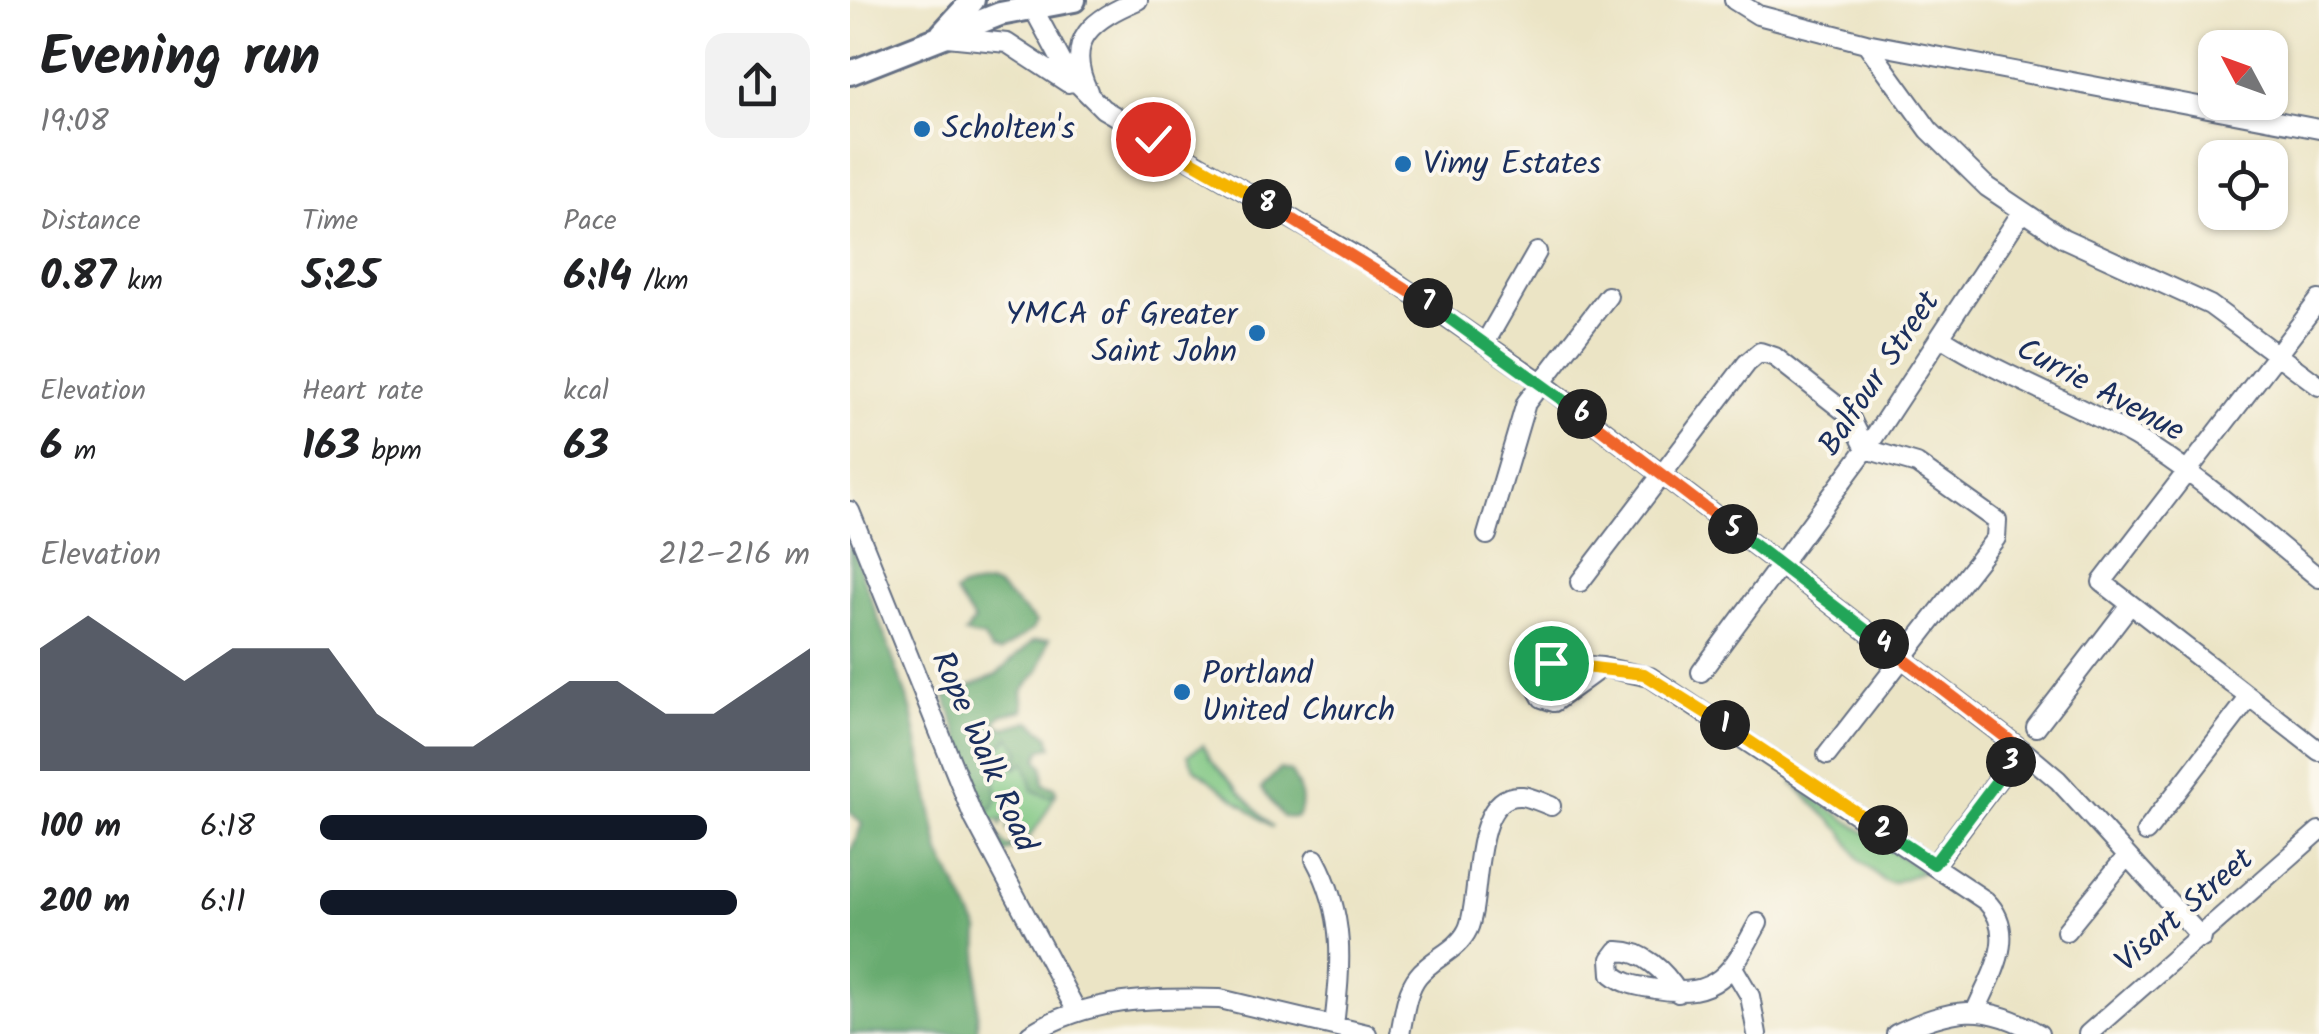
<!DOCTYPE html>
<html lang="en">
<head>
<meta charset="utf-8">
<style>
  body { margin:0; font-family:Kalam,sans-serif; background:#f2f2f2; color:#202124; height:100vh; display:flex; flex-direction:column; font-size:38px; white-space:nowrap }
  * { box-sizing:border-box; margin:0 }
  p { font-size:32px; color:#757577 }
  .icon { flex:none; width:55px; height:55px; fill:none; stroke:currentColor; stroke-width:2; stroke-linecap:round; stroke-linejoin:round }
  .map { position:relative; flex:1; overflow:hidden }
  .panel { display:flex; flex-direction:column; background:#fff; width:850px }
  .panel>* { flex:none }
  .needle { width:65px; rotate:311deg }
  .tools { position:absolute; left:1348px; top:30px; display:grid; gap:20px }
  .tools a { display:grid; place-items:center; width:90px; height:90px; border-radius:20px; background:#fff; box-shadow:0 2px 8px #0004; font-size:50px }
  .pin { position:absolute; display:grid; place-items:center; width:85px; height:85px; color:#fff; margin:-42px; border:5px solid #fff; border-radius:50%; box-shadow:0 2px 10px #0007 }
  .km { position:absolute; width:50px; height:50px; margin:-25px; border-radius:50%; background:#222; color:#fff; font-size:28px; line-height:50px; text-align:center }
  .round { display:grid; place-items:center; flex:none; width:105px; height:105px; border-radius:20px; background:#f2f2f2 }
  .overview { display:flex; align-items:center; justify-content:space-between; height:170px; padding:0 40px }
  h1 { font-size:55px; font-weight:800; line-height:75px }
  .metrics { display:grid; grid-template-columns:repeat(3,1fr); gap:15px; height:170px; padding:10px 40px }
  .metrics div { display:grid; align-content:center }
  .metrics b { font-size:42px; font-weight:800 }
  .metrics small { font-size:28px; font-weight:400 }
  .metrics p { font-size:28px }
  .chart { height:280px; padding:20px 40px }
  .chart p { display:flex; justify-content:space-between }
  .chart svg { width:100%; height:180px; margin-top:10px; fill:#111827; opacity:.7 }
  ul { padding:0 40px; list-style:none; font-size:32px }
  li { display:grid; grid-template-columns:160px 120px 1fr; align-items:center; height:75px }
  li i { height:25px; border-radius:12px; background:#111827 }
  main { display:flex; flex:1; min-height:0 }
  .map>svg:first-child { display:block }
  .green { fill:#7fc682; stroke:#4d7a70; stroke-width:2.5 }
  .forest { fill:#67ab70; stroke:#416d67; stroke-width:2.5 }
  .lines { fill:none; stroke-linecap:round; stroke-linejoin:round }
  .minor-casing { stroke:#646e82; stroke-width:22 }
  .major-casing { stroke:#646e82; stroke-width:28 }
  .minor { stroke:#fff; stroke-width:18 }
  .major { stroke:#fff; stroke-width:22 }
  .split-1-casing { stroke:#fff; stroke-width:20 }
  .split-2-casing { stroke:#fff; stroke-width:20 }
  .split-3-casing { stroke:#fff; stroke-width:20 }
  .split-4-casing { stroke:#fff; stroke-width:20 }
  .split-5-casing { stroke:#fff; stroke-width:20 }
  .split-6-casing { stroke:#fff; stroke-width:20 }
  .split-7-casing { stroke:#fff; stroke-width:20 }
  .split-8-casing { stroke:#fff; stroke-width:20 }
  .split-9-casing { stroke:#fff; stroke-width:20 }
  .split-1 { stroke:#f5b400; stroke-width:12 }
  .split-2 { stroke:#f5b400; stroke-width:12 }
  .split-3 { stroke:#22a559; stroke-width:12 }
  .split-4 { stroke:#f0652b; stroke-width:12 }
  .split-5 { stroke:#22a559; stroke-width:12 }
  .split-6 { stroke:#f0652b; stroke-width:12 }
  .split-7 { stroke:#22a559; stroke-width:12 }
  .split-8 { stroke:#f0652b; stroke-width:12 }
  .split-9 { stroke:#f5b400; stroke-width:12 }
  .poi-dot { fill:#1f6fb2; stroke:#fbf7ec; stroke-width:4 }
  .labels { text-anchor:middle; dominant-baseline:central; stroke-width:8; stroke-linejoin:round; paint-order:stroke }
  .poi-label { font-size:32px; fill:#1b2f5e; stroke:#fbf7ec; text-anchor:start }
  .street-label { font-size:32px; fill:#1b2f5e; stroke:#fbf7ec }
</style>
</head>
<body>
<main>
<section class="panel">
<div class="overview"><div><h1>Evening run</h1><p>19:08</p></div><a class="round"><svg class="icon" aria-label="share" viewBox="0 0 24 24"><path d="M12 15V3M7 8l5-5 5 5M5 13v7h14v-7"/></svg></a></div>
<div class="metrics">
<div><p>Distance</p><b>0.87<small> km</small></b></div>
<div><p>Time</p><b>5:25</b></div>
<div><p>Pace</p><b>6:14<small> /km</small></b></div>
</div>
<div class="metrics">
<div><p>Elevation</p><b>6<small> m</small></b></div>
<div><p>Heart rate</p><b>163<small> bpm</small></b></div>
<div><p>kcal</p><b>63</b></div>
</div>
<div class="chart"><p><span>Elevation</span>212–216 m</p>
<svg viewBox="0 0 160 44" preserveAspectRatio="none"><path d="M0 44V14L10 6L20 14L30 22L40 14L50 14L60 14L70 30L80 38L90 38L100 30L110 22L120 22L130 30L140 30L150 22L160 14V44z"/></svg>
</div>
<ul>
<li><b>100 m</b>6:18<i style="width:79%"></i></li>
<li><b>200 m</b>6:11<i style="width:85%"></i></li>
</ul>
</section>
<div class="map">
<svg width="1469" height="1034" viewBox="0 0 1469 1034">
  <rect width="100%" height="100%" fill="#fbf7ec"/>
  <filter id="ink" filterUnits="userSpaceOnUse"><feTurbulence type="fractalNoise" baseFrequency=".01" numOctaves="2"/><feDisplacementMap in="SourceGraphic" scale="20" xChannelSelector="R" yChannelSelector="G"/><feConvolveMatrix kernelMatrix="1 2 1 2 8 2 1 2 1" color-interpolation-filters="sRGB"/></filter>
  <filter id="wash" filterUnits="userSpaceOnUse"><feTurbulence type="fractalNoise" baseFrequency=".0048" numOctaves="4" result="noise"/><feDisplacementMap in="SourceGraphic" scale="40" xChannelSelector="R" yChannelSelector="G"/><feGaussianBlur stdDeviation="2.25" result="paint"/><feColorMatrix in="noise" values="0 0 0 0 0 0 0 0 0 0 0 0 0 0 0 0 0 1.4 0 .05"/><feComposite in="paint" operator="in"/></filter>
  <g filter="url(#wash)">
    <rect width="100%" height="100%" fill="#ebe4c5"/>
    <path class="green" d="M163 736 170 751 163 765 175 761 188 793 206 794C191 821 184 840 154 853L144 830 156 846 165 847 180 839 157 829 160 825 154 818 151 825 149 819 142 822V827L135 811 139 812 147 788 144 781 150 776V751L145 754 146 762 143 755 149 744Z
      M353 745 361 760 423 828 344 768 338 755Z
      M942 783 1073 872 1042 883 1034 881 1009 860 992 831Z"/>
    <path class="forest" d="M0 541 62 711 90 853 129 930 127 1034H0V853L12 824 0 812Z
      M139 584 147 586 186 622 182 630 150 652 141 650 134 638 115 634 124 621 105 593 112 588Z
      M199 639 189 671 172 691 174 710 152 715 145 723 155 728 180 721 199 736 202 747 191 749 187 759 193 766 194 784 205 788 206 794 199 797 183 790 175 762 165 768 170 751 160 737 143 755 147 797 143 808 135 811 95 696 146 675 183 641Z
      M430 769 441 772C449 787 458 803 446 818L433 817 411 788Z"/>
  </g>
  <g filter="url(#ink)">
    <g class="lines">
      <g class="minor-casing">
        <path id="minor" d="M884 0 908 15 1016 43 1469 129
          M183 8 219 75 253 109 521 265 692 383 1171 749 1208 780 1352 938
          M97 37 157 43 218 83
          M1016 43 1079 130 1137 187 1213 238 1360 305 1469 386
          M238 91C213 38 244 19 288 0
          M1469 300 1252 582 1469 751
          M1092 338C1154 377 1222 401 1285 437 1351 476 1409 530 1469 578
          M635 343 687 252
          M0 511 124 818 226 1010
          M637 535 676 403 758 296
          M730 582 897 363 910 352 925 357 999 415 1016 449 1067 464 1147 521 1146 538 977 755
          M752 667 701 663 689 672 686 687 692 698 704 702 752 667 800 677 1136 901C1169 934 1141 975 1126 1010
          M851 672 1016 449 1172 212
          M1186 727 1279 606
          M1296 832 1399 698
          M465 859C496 916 491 964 484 1026
          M1084 865 1171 749
          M1216 931 1277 856
          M884 969 900 996 907 1034
          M828 993C815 971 793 950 767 951L761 959 762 974C776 985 788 986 806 989 868 999 882 972 908 923
          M180 1034C237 998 303 997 370 999L517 1034
          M550 1034C554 1015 556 991 568 976 583 957 608 951 618 929 632 899 620 792 672 796 681 797 693 803 701 806
          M1046 1034C1100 1008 1135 1001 1189 1034
          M1238 1034 1469 831"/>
      </g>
      <g class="major-casing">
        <path id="major" d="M92 34 123 0
          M0 73 150 14 224 0"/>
      </g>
      <use href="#minor" class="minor"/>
      <use href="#major" class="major"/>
    </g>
  </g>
  <g class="lines" filter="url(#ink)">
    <g class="split-1-casing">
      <path id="split-1" d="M701 663 794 674 875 725"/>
    </g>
    <g class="split-2-casing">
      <path id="split-2" d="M875 725 1033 830"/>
    </g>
    <g class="split-3-casing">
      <path id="split-3" d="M1033 830 1084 864 1161 762"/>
    </g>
    <g class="split-4-casing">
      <path id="split-4" d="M1034 644 1171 749 1161 762"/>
    </g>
    <g class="split-5-casing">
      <path id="split-5" d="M883 529 1034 644"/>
    </g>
    <g class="split-6-casing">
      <path id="split-6" d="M732 414 883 529"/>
    </g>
    <g class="split-7-casing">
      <path id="split-7" d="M578 303 732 414"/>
    </g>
    <g class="split-8-casing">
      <path id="split-8" d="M417 204 578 303"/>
    </g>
    <g class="split-9-casing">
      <path id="split-9" d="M303 139 417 204"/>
    </g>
    <use href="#split-1" class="split-1"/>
    <use href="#split-2" class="split-2"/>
    <use href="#split-3" class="split-3"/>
    <use href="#split-4" class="split-4"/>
    <use href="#split-5" class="split-5"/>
    <use href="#split-6" class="split-6"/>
    <use href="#split-7" class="split-7"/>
    <use href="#split-8" class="split-8"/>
    <use href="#split-9" class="split-9"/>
  </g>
  <g class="poi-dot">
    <circle cx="72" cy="129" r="10"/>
    <circle cx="553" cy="164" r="10"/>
    <circle cx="407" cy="333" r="10"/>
    <circle cx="332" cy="692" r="10"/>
  </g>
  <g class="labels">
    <g class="poi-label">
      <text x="92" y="129">Scholten's</text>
      <text x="573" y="164">Vimy Estates</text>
      <text x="387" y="315" text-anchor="end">YMCA of Greater<tspan x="387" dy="37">Saint John</tspan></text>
      <text x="352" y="674">Portland<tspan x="352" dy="37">United Church</tspan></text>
    </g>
    <g class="street-label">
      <text transform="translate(1030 374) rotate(-56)">Balfour Street</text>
      <text transform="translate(1250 391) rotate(28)">Currie Avenue</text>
      <text transform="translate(133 752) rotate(66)">Rope Walk Road</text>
      <text transform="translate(1335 911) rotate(-41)">Visart Street</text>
    </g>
  </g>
</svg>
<div class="tools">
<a><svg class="needle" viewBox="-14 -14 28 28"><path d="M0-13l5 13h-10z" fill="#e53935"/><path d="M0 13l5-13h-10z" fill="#757577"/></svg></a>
<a><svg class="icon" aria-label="locate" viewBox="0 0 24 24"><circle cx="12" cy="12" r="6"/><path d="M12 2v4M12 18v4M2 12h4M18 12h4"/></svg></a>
</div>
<div class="pin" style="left:701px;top:663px;background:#1e9e55"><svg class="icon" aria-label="arrive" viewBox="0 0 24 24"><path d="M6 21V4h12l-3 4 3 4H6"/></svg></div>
<div class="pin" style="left:303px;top:139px;background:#d93025"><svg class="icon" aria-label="check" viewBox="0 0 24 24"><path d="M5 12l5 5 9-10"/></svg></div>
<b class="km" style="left:875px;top:725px">1</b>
<b class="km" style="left:1033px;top:830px">2</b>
<b class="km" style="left:1161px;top:762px">3</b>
<b class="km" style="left:1034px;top:644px">4</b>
<b class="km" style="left:883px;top:529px">5</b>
<b class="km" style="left:732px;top:414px">6</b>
<b class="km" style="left:578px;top:303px">7</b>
<b class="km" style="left:417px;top:204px">8</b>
</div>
</main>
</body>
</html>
